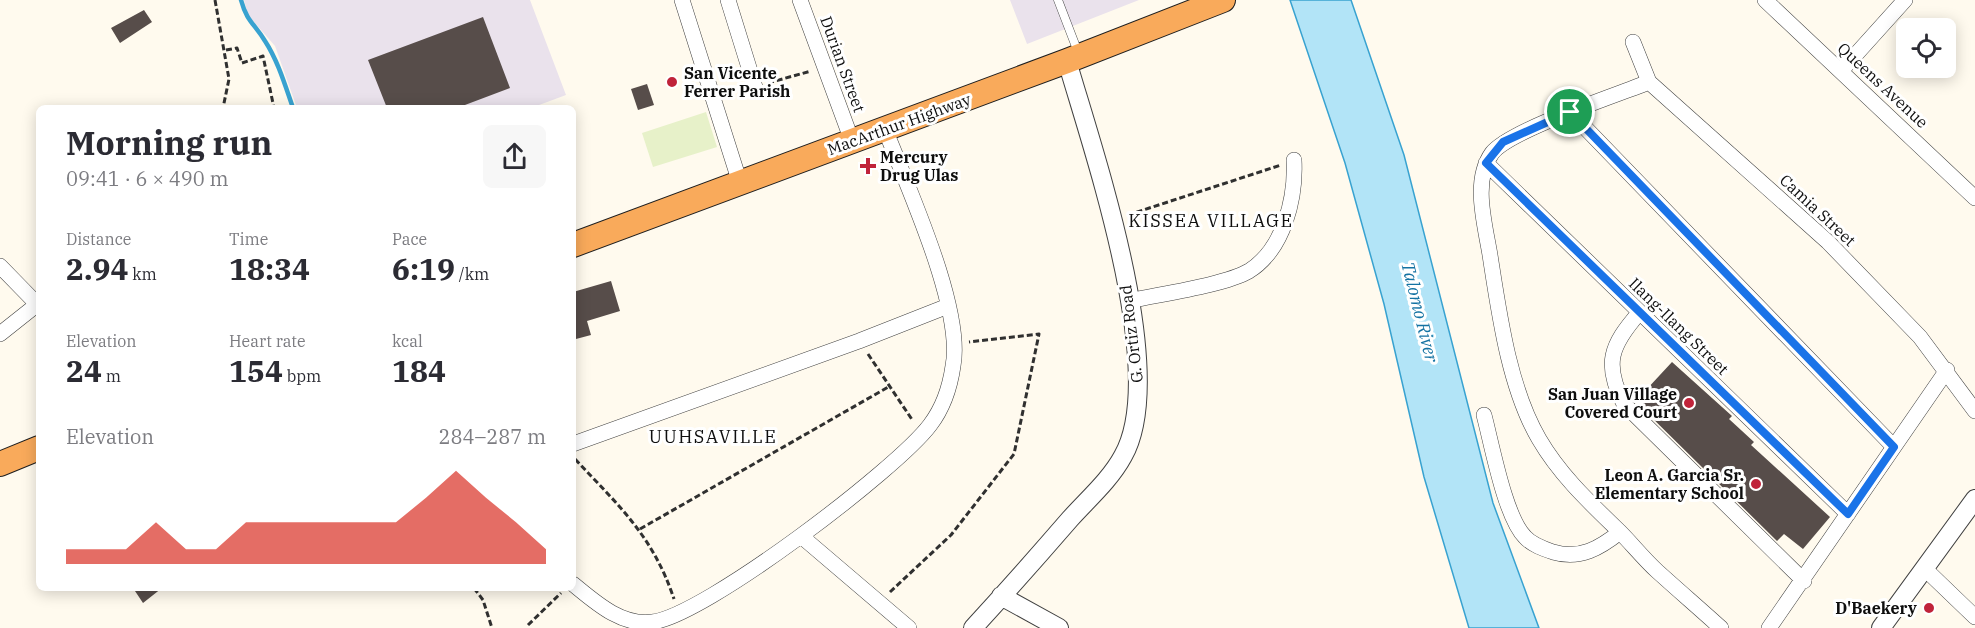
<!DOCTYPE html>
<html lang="en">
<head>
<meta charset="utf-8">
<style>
  body { margin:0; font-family:"IBM Plex Serif",serif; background:#f7f7f7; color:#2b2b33; height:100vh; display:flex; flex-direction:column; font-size:22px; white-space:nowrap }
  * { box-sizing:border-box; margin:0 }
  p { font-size:20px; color:#7c7c81 }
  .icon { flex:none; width:33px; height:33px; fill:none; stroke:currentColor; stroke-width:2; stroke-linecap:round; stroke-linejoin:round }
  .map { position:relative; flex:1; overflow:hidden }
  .details { position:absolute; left:36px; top:105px; width:540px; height:486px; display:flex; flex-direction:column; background:#fff; border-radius:9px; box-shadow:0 3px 15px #0003 }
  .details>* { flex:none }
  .fabs { position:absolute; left:1896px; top:18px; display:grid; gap:12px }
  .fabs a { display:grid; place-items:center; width:60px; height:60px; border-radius:9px; background:#fff; box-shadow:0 3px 15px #0003; font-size:30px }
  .pin { position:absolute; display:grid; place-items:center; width:51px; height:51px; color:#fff; margin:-26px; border:3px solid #fff; border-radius:50%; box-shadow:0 2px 6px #0007 }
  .round { display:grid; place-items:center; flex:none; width:63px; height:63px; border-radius:9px; background:#f7f7f7 }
  .overview { display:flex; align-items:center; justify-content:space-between; height:102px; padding:0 30px }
  h1 { font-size:33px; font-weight:700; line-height:45px }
  .figures { display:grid; grid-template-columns:repeat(3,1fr); gap:9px; height:102px; padding:6px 30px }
  .figures div { display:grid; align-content:center }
  .figures b { font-size:30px; font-weight:700 }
  .figures small { font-size:16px; font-weight:400 }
  .figures p { font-size:16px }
  .chart { height:168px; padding:12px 30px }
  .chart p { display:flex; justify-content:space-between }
  .chart svg { width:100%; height:108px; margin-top:6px; fill:#d93025; opacity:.7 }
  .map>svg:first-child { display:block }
  .industrial { fill:#eae2ec }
  .pitch { fill:#e7f1c9 }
  .water { fill:#b2e4f7; stroke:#38a2d0; stroke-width:1.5 }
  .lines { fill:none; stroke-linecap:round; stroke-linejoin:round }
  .stream { stroke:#38a2d0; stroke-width:4.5 }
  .building { fill:#574d4a }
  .service-casing { stroke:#414141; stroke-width:9 }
  .minor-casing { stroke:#414141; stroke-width:16 }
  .tertiary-casing { stroke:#414141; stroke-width:20 }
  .trunk-casing { stroke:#1f1f1f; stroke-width:26 }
  .path { stroke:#303030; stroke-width:3; stroke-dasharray:6 3; stroke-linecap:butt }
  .service { stroke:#fff; stroke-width:8 }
  .minor { stroke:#fff; stroke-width:15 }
  .tertiary { stroke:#fff; stroke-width:18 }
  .trunk { stroke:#f9aa5b; stroke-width:24 }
  .route-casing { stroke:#fff; stroke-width:12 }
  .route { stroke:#1a73e8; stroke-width:8 }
  .poi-dot { fill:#c0233a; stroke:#fff; stroke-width:2 }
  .labels { text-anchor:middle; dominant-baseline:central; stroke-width:6; stroke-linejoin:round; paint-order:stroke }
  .street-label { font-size:16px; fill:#0e0e0e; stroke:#fff }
  .poi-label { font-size:16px; font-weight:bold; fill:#0e0e0e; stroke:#fff; text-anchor:end }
  .neighbourhood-label { font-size:18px; letter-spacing:1.5px; fill:#0e0e0e; stroke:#fff }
  .water-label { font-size:18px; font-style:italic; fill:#1472a2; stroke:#fff }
</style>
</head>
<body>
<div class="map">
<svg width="1975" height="628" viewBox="0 0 1975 628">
  <rect width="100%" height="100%" fill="#fffaee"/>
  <path class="industrial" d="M244 0H530L566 95 531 108H297L275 46 248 15Z
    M1010 0H1139L1027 44Z"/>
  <path class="pitch" d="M706 112 717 147 653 167 642 133Z"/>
  <path class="water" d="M1290 0H1351L1404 155 1493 503 1539 628H1469L1424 477 1384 304 1345 163Z"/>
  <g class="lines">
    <path class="stream" d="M241 0C247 22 254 23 265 41 278 61 285 85 293 108"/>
  </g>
  <path class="building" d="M144 10 152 22 120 43 111 28Z
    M483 17 510 88 457 108H387L368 60Z
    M647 84 654 105 638 110 631 89Z
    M611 281 620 311 587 321 591 335 576 339 573 330V292Z
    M1672 362 1732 416 1729 419 1754 442 1751 445 1830 517 1803 549 1784 534 1777 541 1640 406 1651 394 1646 390Z
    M133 588H162L143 603Z"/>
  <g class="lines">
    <g class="service-casing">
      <path id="service" d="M1058 0 1078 52"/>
    </g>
    <g class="minor-casing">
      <path id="minor" d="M682 0 740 183
        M728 0 755 87
        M800 0 852 141
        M1765 0 1975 198
        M1633 42 1649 82 1828 242 1920 337 1975 411
        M1841 71 1905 0
        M1649 82C1617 95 1510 130 1492 153 1472 181 1485 224 1490 255 1499 313 1509 388 1539 439 1560 475 1589 502 1619 531 1632 544 1643 558 1657 571 1678 590 1700 609 1721 628
        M1570 112 1894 447
        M1486 163 1848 514
        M0 266 39 306
        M1129 301C1160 294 1225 285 1249 271 1284 249 1296 198 1294 160
        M1639 313C1611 345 1603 364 1624 404L1804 581
        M0 334 39 303
        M1484 415C1492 445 1505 517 1525 537 1532 545 1544 549 1553 552 1580 560 1600 548 1620 532
        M573 444 859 341 948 306
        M801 536 909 628
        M1924 568 1975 617
        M573 584C595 602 621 626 652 622 703 617 897 469 930 425 943 408 950 387 953 366 964 309 907 186 885 129
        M1769 628 1947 370"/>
    </g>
    <g class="tertiary-casing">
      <path id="tertiary" d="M1001 596 1059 628
        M973 628C1006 592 1038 556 1070 519 1088 499 1110 480 1123 456 1170 373 1093 151 1067 61
        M1881 628 1975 499"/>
    </g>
    <g class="trunk-casing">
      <path id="trunk" d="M573 245 1067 61 1223 0
        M0 464 39 448"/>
    </g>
    <path class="path" d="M215 0 229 79 223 108
      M226 50 237 48 242 63 263 56 274 108
      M768 83 811 71
      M1128 215 1281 165
      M868 354 913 421
      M575 459C619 506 653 536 674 599
      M640 529 890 386
      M474 588 483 600 492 628
      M890 592 951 535 1014 454 1039 334 969 342
      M528 625 561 593"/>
    <use href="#service" class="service"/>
    <use href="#minor" class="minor"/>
    <use href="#tertiary" class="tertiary"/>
    <use href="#trunk" class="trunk"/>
  </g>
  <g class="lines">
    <g class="route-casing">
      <path id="route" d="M1570 112 1894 447 1848 514 1486 163 1503 142Z"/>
    </g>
    <use href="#route" class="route"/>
  </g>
  <g class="poi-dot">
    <circle cx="672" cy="82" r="6"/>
    <path d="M865 157h6v6h6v6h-6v6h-6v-6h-6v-6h6z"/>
    <circle cx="1689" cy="403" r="6"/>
    <circle cx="1756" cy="484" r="6"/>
    <circle cx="1929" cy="608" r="6"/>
  </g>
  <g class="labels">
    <g class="street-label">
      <text transform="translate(843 64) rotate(70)">Durian Street</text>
      <text transform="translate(1883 85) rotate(43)">Queens Avenue</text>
      <text transform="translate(899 124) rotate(-20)">MacArthur Highway</text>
      <text transform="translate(1818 210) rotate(43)">Camia Street</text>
      <text transform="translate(1679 326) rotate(44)">Ilang-Ilang Street</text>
      <text transform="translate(1131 334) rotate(-97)">G. Ortiz Road</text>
    </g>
    <g class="poi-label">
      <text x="684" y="73" text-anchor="start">San Vicente<tspan x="684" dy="18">Ferrer Parish</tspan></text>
      <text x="880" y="157" text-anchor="start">Mercury<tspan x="880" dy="18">Drug Ulas</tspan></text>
      <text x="1677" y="394">San Juan Village<tspan x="1677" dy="18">Covered Court</tspan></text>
      <text x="1744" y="475">Leon A. Garcia Sr.<tspan x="1744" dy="18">Elementary School</tspan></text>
      <text x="1917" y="608">D'Baekery</text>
    </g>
    <g class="neighbourhood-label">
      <text x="1211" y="220">KISSEA VILLAGE</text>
      <text x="713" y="436">UUHSAVILLE</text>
    </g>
    <g class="water-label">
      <text transform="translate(1420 312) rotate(76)">Talomo River</text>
    </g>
  </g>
</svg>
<div class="fabs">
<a><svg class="icon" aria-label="locate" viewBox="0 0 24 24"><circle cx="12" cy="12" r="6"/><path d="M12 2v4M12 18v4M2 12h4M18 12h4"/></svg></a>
</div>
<div class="pin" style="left:1570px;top:112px;background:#1e9e55"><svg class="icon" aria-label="arrive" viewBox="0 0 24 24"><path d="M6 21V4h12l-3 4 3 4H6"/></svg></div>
<section class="details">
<div class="overview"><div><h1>Morning run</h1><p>09:41 · 6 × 490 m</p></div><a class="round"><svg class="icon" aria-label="share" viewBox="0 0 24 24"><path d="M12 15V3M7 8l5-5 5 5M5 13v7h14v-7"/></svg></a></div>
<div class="figures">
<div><p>Distance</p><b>2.94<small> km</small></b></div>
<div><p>Time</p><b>18:34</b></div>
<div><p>Pace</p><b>6:19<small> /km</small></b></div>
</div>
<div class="figures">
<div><p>Elevation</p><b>24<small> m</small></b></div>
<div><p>Heart rate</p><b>154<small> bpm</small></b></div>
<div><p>kcal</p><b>184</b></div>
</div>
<div class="chart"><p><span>Elevation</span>284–287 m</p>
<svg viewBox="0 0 160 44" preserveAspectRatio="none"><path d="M0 44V38L10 38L20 38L30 27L40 38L50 38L60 27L70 27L80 27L90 27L100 27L110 27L120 17L130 6L140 17L150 27L160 38V44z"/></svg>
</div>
</section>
</div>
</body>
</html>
